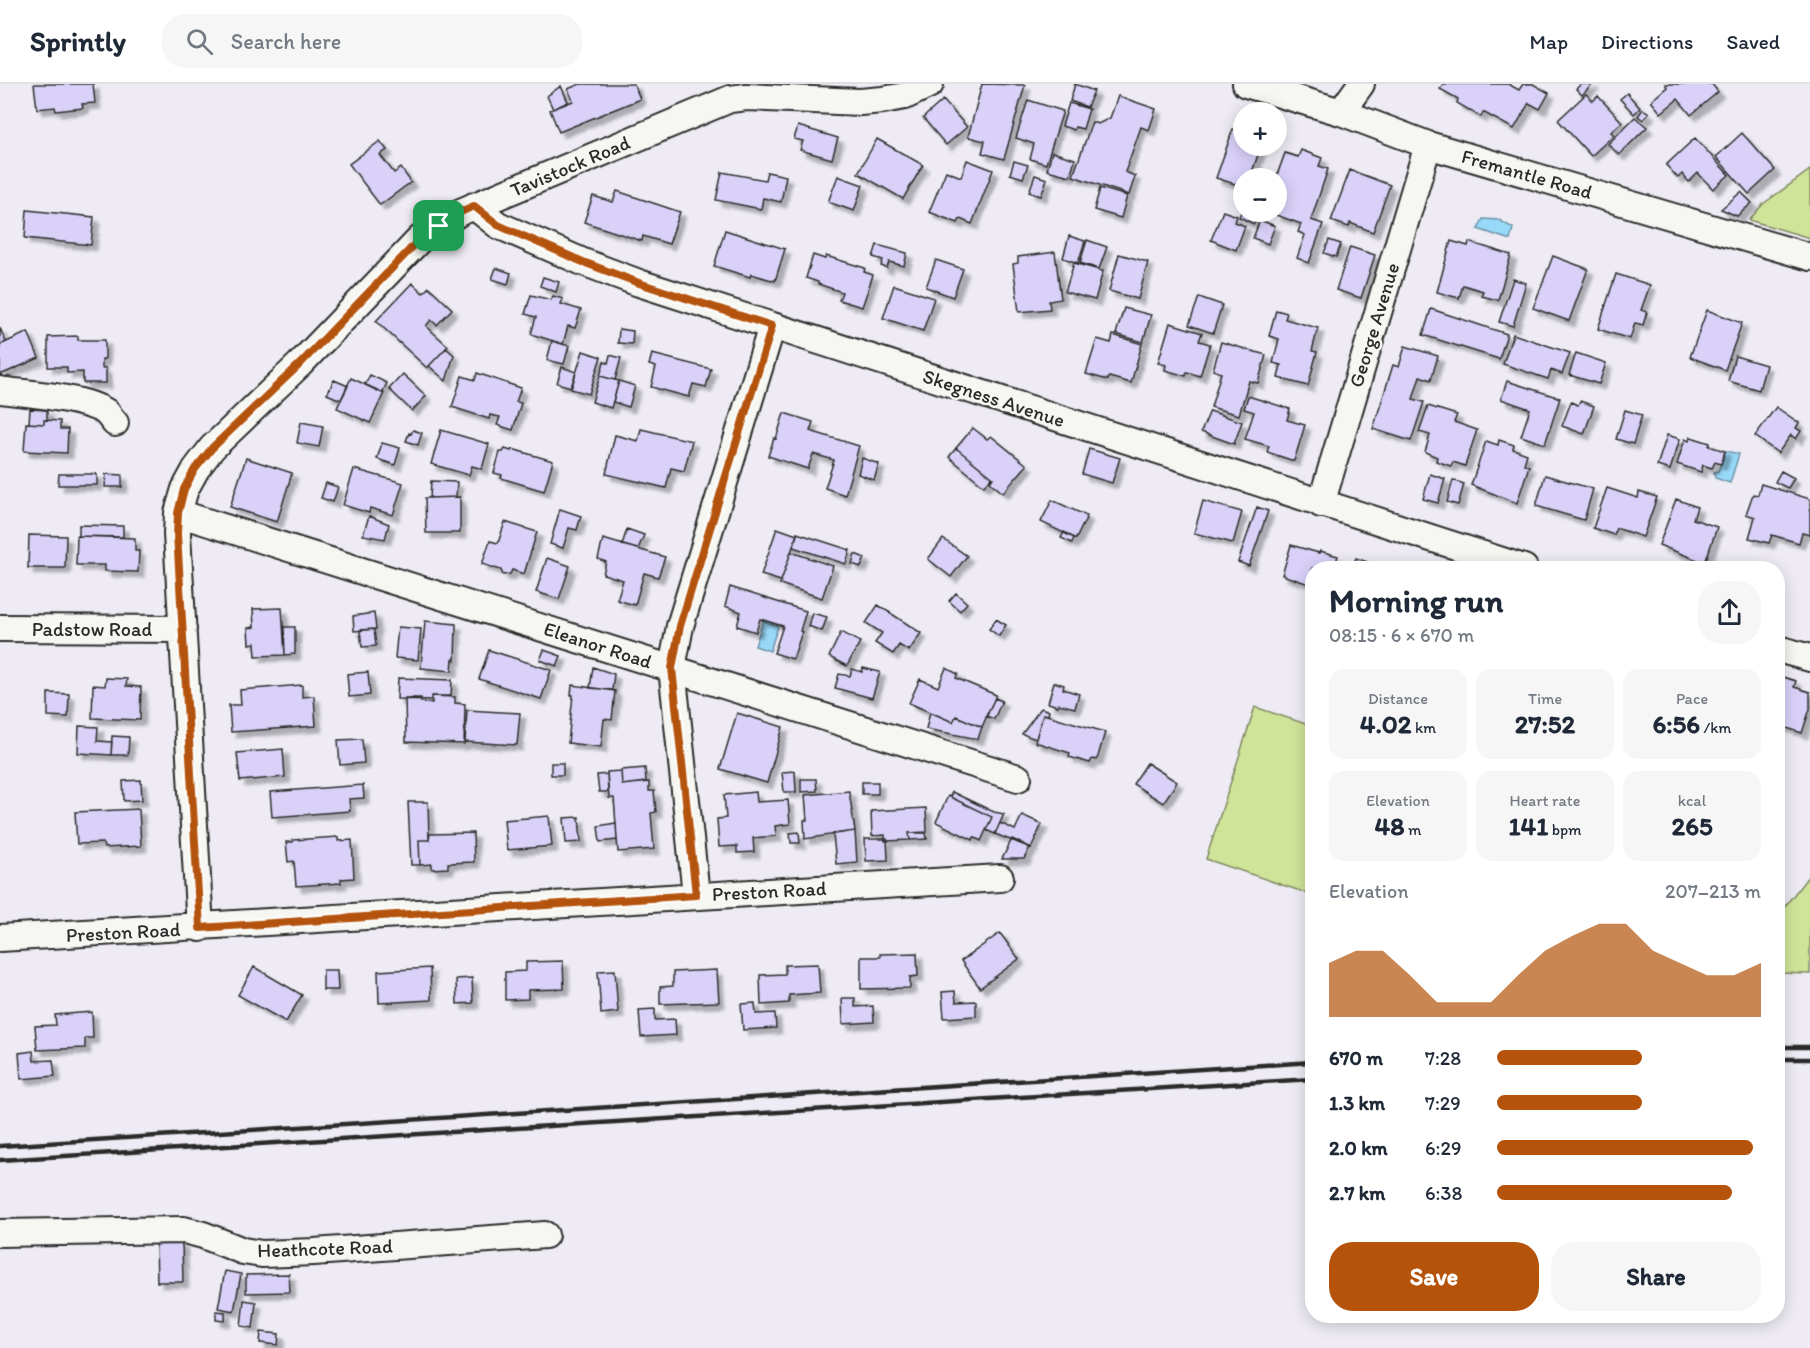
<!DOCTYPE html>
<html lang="en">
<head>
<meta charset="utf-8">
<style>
  body { margin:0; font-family:Itim,sans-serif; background:#f6f6f7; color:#1f2937; height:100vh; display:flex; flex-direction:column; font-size:22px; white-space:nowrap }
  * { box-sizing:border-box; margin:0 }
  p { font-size:20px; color:#747a83 }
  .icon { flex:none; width:33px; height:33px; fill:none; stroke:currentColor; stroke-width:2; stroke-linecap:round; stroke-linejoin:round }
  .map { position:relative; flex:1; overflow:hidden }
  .drawer { position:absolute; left:1305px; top:477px; width:480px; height:762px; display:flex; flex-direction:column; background:#fff; border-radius:24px; box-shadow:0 3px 15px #0003 }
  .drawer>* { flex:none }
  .fabs { position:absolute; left:1233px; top:18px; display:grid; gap:12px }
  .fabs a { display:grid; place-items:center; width:54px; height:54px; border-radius:50%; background:#fff; box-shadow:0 3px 15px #0003; font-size:30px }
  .pin { position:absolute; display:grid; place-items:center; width:51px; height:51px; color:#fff; margin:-26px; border-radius:12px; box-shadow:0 3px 9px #0006 }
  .round { display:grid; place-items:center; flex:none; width:63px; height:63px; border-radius:24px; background:#f6f6f7 }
  .headline { display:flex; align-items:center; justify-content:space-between; height:102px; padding:0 24px }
  h1 { font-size:33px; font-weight:800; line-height:45px }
  .stats { display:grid; grid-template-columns:repeat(3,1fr); gap:9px; height:102px; padding:6px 24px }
  .stats div { display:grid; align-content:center; border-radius:15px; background:#f6f6f7; text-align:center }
  .stats b { font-size:26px; font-weight:800 }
  .stats small { font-size:16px; font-weight:400 }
  .stats p { font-size:16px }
  .chart { height:168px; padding:12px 24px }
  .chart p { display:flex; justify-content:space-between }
  .chart svg { width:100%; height:108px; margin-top:6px; fill:#b45309; opacity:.7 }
  .cta { display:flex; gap:12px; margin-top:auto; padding:12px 24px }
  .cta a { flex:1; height:69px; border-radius:24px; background:#b45309; color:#fff; font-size:24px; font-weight:800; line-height:69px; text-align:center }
  .cta a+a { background:#f6f6f7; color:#1f2937 }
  ul { padding:0 24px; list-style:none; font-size:20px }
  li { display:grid; grid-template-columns:96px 72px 1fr; align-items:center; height:45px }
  li i { height:15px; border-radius:8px; background:#b45309 }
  header { display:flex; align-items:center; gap:36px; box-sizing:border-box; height:84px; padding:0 30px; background:#fff; border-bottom:2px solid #e0e1e3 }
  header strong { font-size:28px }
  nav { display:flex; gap:33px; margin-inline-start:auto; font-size:21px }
  .search { width:420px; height:54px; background:#f6f6f7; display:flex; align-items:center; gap:15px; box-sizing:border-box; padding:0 21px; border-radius:24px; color:#747a83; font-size:22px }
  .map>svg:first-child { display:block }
  .green { fill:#d0e499; stroke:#7e8862; stroke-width:1.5 }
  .water { fill:#98d9f9; stroke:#6c93a7; stroke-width:1.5 }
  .building { fill:#dad1f9; stroke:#2b2b2b; stroke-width:1.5; filter:url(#shadow) }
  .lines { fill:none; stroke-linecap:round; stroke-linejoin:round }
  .minor-casing { stroke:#2b2b2b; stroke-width:30 }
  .minor { stroke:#f6f6f2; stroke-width:26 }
  .rail { stroke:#2b2b2b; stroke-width:4.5 }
  .route-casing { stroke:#fff; stroke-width:12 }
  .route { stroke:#b45309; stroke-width:8 }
  .labels { text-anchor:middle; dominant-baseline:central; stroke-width:5; stroke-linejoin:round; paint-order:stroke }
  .street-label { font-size:20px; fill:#2b2b2b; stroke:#f6f6f2 }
</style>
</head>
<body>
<header>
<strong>Sprintly</strong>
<div class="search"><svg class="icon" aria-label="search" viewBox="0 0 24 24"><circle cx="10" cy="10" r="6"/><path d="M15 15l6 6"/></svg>Search here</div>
<nav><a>Map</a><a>Directions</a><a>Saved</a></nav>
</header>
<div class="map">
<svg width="1810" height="1264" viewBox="0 0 1810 1264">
  <defs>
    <filter id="shadow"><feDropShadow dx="5.5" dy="5.5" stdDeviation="1.5" flood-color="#0004"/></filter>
  </defs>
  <rect width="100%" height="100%" fill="#eeebf4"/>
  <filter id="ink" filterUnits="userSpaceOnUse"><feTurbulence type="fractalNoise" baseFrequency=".0167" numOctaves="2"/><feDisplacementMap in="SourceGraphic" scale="12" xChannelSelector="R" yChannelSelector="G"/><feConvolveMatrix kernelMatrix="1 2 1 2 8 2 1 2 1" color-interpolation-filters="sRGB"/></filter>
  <g filter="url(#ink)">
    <path class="green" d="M1810 86V154L1749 136 1763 120Z
      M1255 623 1312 642V811L1206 775Z
      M1810 790V890L1778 889V831Z"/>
    <path class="water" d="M1483 135 1499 136 1513 144 1510 156 1478 145Z
      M1726 367 1739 370 1730 399 1715 394 1714 388 1718 387Z
      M763 537 778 542 770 567 755 562Z"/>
    <path class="building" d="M34 0H93L95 19 82 20 83 24 56 27 55 23 37 25Z
      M580 0H634L640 15 559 48 550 26 573 17 568 5Z
      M982 0 1025 1 1004 75 982 69 985 57 968 53Z
      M1075 0 1094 7 1087 23 1070 17Z
      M1443 0H1508L1519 6 1523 0H1533L1549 9 1540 25 1529 19 1514 45 1483 28 1481 33 1457 19 1458 15 1440 5Z
      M1581 0H1593L1582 11 1576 5Z
      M1665 0H1712L1718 8 1691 31 1678 15 1661 29 1651 17 1667 3Z
      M561 2 568 18 553 25 547 12Z
      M1627 9 1640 24 1634 30 1620 15Z
      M1586 10 1593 17 1598 12 1622 38 1611 48 1614 51 1591 72 1558 36Z
      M1118 12 1156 25 1149 46 1141 43 1125 88 1135 92 1129 111 1073 92 1092 38 1098 40 1110 34Z
      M943 16 967 43 946 61 923 34Z
      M1028 16 1063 27 1046 80 1030 75 1034 60 1016 54Z
      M1069 19 1089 25 1083 45 1075 43 1074 46 1062 42Z
      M1643 25 1649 29 1643 36 1638 32Z
      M1635 33 1647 43 1619 71 1608 60Z
      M798 42 838 54 832 75 800 66 803 57 794 55Z
      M1233 45 1244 48V62H1261L1250 94H1244V103L1216 94Z
      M1742 49 1775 86 1749 110 1716 73Z
      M1695 54 1729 91 1713 105 1698 89 1689 98 1682 90 1678 94 1666 81Z
      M877 55 923 81 903 115 858 89Z
      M380 57 387 66 380 71 394 89 401 84 411 98 380 121 349 80Z
      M1301 66 1322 74 1319 82 1328 85 1311 136 1323 140 1309 179 1297 174 1305 151 1298 148 1301 140 1276 131 1280 119 1276 118V94L1285 69 1298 73Z
      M1052 68 1075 75 1070 92 1047 86Z
      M967 76 993 86 972 140 960 135 958 139 929 128 946 87 961 93Z
      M1014 77 1028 81 1023 94 1010 90Z
      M1350 86 1390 101 1373 148 1350 139 1349 143 1331 137Z
      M722 88 765 96 767 88 786 92 781 118 763 114 761 125 716 116Z
      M1035 91 1047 95 1041 112 1029 108Z
      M838 92 863 101 854 127 828 118Z
      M1100 104 1127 112 1121 134 1094 126Z
      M617 107 680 128 669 160 643 152 642 157 584 138 593 112 613 118Z
      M1741 108 1752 119 1737 132 1721 125Z
      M1244 121V128H1259L1254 140 1239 133Z
      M27 126 94 133 91 161 25 154Z
      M1223 127 1237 132 1235 138 1245 142 1236 166 1211 156Z
      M1260 136 1275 142 1268 160 1253 154Z
      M725 146 785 165 775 197 751 190 750 193 714 182Z
      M1069 152 1085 157 1078 179 1063 174Z
      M1087 156 1107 163 1099 185 1080 179Z
      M1329 156 1341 160 1336 173 1324 169Z
      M1451 157 1468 162 1469 158 1511 171 1498 216 1481 212 1483 207 1463 201 1459 214 1437 208Z
      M877 161 907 169 904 182 889 178 887 184 881 182 883 176 873 173Z
      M1350 163 1375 171 1361 214 1336 206Z
      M1055 168 1061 215 1049 217 1050 225 1019 228 1013 180 1018 179V173Z
      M1119 170 1148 178 1138 215 1109 207Z
      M813 171 825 175 826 172 865 184 864 188 873 191 862 223 839 216 842 208 818 200V198L806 194Z
      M1553 172 1588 185 1569 237 1533 224Z
      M936 176 963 185 953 213 926 203Z
      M1074 179 1103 187 1095 216 1065 208Z
      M496 184 511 189 508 200 492 195Z
      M1616 190 1650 201 1641 226 1647 228 1643 241 1635 239 1630 255 1598 245Z
      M543 193 559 198 556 208 540 202Z
      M1513 195 1526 199 1513 242 1499 238Z
      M412 199 423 209 429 203 452 225 437 241 431 236 426 242 448 262 427 284 376 237Z
      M894 201 934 214 923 247 883 234Z
      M531 211 551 216 553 212 563 215 561 220 581 226 575 244 568 242 563 260 531 250 536 233 525 230Z
      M1199 213 1222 221 1213 249 1189 241Z
      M1124 224 1151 231 1143 258 1116 250Z
      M1431 225 1507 250 1499 275 1423 251Z
      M1276 226 1287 229 1285 235 1318 244 1312 267 1317 268 1308 302 1278 294 1281 281 1273 279 1279 255 1269 252Z
      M1707 226 1742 239 1725 286 1690 273Z
      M1170 239 1202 249 1199 257 1210 260 1200 292 1187 288 1186 292 1165 286 1166 281 1158 279Z
      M0 244 6 258 0 261Z
      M619 245 633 247 632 260 618 259Z
      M28 248 39 274 0 291V261Z
      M1513 250 1570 269 1562 290 1551 286 1548 295 1503 280Z
      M1113 251 1142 260 1131 299 1109 293 1108 296 1086 290 1097 255 1111 259Z
      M78 252V256H105V275H102V284H106V299H83V288L67 289V283H48V253Z
      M552 257 569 262 564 280 547 276Z
      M1221 258 1266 271 1258 299 1249 297 1239 331 1211 323 1221 289 1213 286Z
      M1405 262 1438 272 1431 296 1420 292 1413 315 1424 318 1411 357 1373 345 1393 281 1399 283Z
      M446 264 454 271 446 297 429 282Z
      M583 267 601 273 589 310 571 305Z
      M1576 269 1606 279 1599 300 1569 291Z
      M652 270 711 285 706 303 693 300 689 313 651 303 656 283 649 281Z
      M610 271 621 274 615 296 600 292 604 278 608 279Z
      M1735 272 1766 281 1759 306 1728 297Z
      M562 283 576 288 571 303 557 299Z
      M477 289 521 304 516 318 521 319 513 346 497 341 500 333 490 331 489 335 452 323 462 292 475 296Z
      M403 290 426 312 412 327 389 305Z
      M370 291 387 299 382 309 365 301Z
      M600 292 619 297 611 324 592 318Z
      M351 294 384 309 370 339 337 324Z
      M334 296 348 302 341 316 327 310Z
      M619 297 635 302 629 323 613 318Z
      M1507 297 1560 314 1545 360 1521 352 1530 325 1501 315Z
      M1248 312 1290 325 1287 336 1305 341 1294 377 1267 368 1269 362 1245 355 1254 328 1244 325Z
      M1580 317 1594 322 1584 350 1562 342 1571 318 1578 321Z
      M1428 322 1457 331 1454 338 1477 346 1465 382 1453 378 1451 382 1436 377 1437 373 1425 368 1430 351 1419 348Z
      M1776 323 1799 339 1796 344 1801 347 1796 355 1791 351 1778 369 1755 352Z
      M30 325 47 326V336H44V340L29 339Z
      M1625 326 1642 331 1633 360 1616 355Z
      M1210 327 1242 338 1234 360 1201 348Z
      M784 329 813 338 810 347 859 362 845 411 825 404 834 376 813 370 808 385 768 372 774 354 776 355Z
      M44 336 60 337V345H68L67 369 24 367 26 339 44 340Z
      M301 338 323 342 319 363 297 359Z
      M973 344 987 355 991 352 1027 381 1003 409 990 398 993 394 956 364Z
      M641 345 692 357 684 387 671 384 666 404 606 390 615 351 638 357Z
      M413 346 422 349 418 361 406 357 409 349 411 350Z
      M441 346 489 360 482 385 472 382 469 391 431 380Z
      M1667 351 1680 355 1670 386 1657 382Z
      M1691 353 1710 359 1709 362 1725 367 1721 380 1715 378 1712 384 1703 381 1701 388 1677 380 1685 355 1689 357Z
      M1499 356 1514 361 1513 365 1527 370 1524 380 1529 382 1517 419 1471 401 1486 357 1498 361Z
      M382 359 400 364 395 381 377 375Z
      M956 364 992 393 984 402 949 373Z
      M505 365 511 367 512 365 553 377 544 407 501 394 502 391 494 389 500 368H503Z
      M1089 365 1120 374 1112 399 1082 390Z
      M246 374 292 389 277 438 230 423Z
      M862 374 879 380 874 396 858 390Z
      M354 385 403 399 393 431 370 424 369 429 343 421Z
      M1781 387 1794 394 1788 404 1775 398Z
      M59 390H97V401H58Z
      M106 390 122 391V403H105Z
      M1430 390 1445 395 1438 419 1423 415Z
      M1545 391 1593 405 1584 436 1536 422Z
      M1453 396 1464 400 1458 421 1447 418Z
      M431 397 457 398 456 413 430 414Z
      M326 399 338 403 333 418 321 414Z
      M1761 400 1810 415V451L1802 449 1799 459 1772 451 1769 459 1749 454 1755 433 1746 430 1753 410 1758 411Z
      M1607 404 1638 414 1639 408 1657 413 1643 453 1616 444 1614 451 1593 444Z
      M460 413V449H426L425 414Z
      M1676 415 1697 423 1693 435 1717 443 1705 479 1659 461Z
      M1052 416 1087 432 1076 455 1041 438Z
      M1203 417 1242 428 1233 459 1194 449Z
      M1257 423 1268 427 1249 482 1238 478Z
      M560 425 581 432 577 446 569 444 563 464 550 460Z
      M369 432 389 440 385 455 363 451Z
      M505 438 537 448 524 490 512 486 510 490 503 491 501 486 482 480 490 457 498 459Z
      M79 441 123 442V453L79 452Z
      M777 444 797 451 781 497 761 491Z
      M627 445 644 451 638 465 622 461Z
      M1064 448 1074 454 1072 459 1061 454Z
      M797 449 850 466 846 480 793 463Z
      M29 451 66 452 65 484H28Z
      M77 452 135 454V467H139L138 488 105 487V481H76Z
      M603 455 665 473 658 493 644 489 635 521 617 516 623 496 603 490 606 478 598 475Z
      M943 455 967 472 951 493 928 475Z
      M1291 461 1319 469 1320 467 1338 472 1335 481 1343 484H1312V501L1282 491Z
      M791 468 833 482 822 514 780 500Z
      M855 470 865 474 861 483 852 480Z
      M547 474 570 482 559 515 536 508Z
      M1356 474 1370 479 1369 482 1376 484H1352Z
      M730 503 806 527 800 547 802 548 793 575 774 569 783 542 760 535 756 548 737 542 741 528 725 522Z
      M956 509 967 519 960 527 949 517Z
      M878 521 921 549 909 567 899 561 893 570 875 559 882 549 866 539Z
      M282 524 285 571 256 572 255 559 249 560 248 544 254 543 253 525Z
      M374 529 376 545 354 547 353 532Z
      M812 529 827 533 822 547 808 542Z
      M996 535 1006 541 999 552 989 545Z
      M425 537 456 540 455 576 453 575 452 587 421 584Z
      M284 543H295V570L285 571Z
      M398 543 421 545 418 576 395 574Z
      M374 545 376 562 362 563 360 546Z
      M841 548 860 558 847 582 829 573Z
      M489 566 551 586 541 615 479 595Z
      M544 566 561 572 557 582 540 576Z
      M593 583 614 590 612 606 590 604Z
      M863 584 880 588 872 614 835 604 839 590 850 592 852 585 862 588Z
      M946 584 958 590 956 594 996 611 982 643 956 632 953 638 909 619 920 595 938 603Z
      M368 588 370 611 349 613 347 590Z
      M1783 593 1796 597 1794 603 1810 608V625L1802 649 1778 641V601L1781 602Z
      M106 594 127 595 126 602 141 603 140 636 92 634 93 601 105 602Z
      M398 594 452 596 451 612H432V616L397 615Z
      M1054 598 1064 601 1063 605 1079 610 1075 624 1059 620 1058 622 1048 619Z
      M302 601V613L314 612 316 642 231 648 229 621H241L240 606Z
      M572 601 615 607 612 636 604 635 601 663 568 659 573 611H571Z
      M48 609 69 610 68 633 48 632Z
      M432 612 455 613V619L465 620 464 660 406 658 405 614H421V618L432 619Z
      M995 614 1002 617 994 635 986 632Z
      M1041 624 1049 627 1048 631 1043 630 1036 655 1022 650Z
      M467 626 520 629 517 661 465 658Z
      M930 628 953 638 956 632 982 643 978 655 926 645Z
      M737 629 783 643 767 699 720 685Z
      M1043 630 1105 648 1097 676 1092 675 1090 679 1069 673 1070 669 1035 658Z
      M79 642 98 643 97 657 112 658 111 671 78 669Z
      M112 652 129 653 128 671H111Z
      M362 655 364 679 340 681 338 656Z
      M283 665 285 693 240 697 237 669Z
      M551 679H563V691H551Z
      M1147 679 1177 698 1163 719 1133 700Z
      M645 684 646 698 622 701 621 686Z
      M621 687 622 701 649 698V707H654L656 728 651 729 654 765 618 768 614 714H609L607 688Z
      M795 687 796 708H784L782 688Z
      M607 690 608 708H599L597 691Z
      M801 695H816L817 707 801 708Z
      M141 696 142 716 124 717 123 697Z
      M862 698H878V710H862Z
      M363 701 364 714 349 715 350 727 272 733 270 708Z
      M849 707 855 747 805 755 804 736H807L805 711Z
      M756 708 757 718 788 716 790 740 775 742 776 752 753 754 754 768 737 769V762L719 763 717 735 726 734 724 711Z
      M952 708 994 728 1004 730 995 750 986 746 992 733 950 713Z
      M948 712 992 733 981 757 974 753 973 756 936 738Z
      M408 718H428L429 756H419L420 781H411Z
      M926 724 927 748 909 749 910 756 885 757V751L872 752 871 727Z
      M139 725 141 762 104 764 103 759 77 760 75 728Z
      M1022 731 1042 740 1031 764 995 750 1000 739 1015 746Z
      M549 732 552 762 507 766 504 736Z
      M579 733 581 758 566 759 564 734Z
      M616 739 617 756 600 758 598 742Z
      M855 747 857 778 836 780 833 750Z
      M799 748 800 759H791L790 749Z
      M473 749 474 778 448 779V784L432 785V780L420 781 419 756H429L430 750Z
      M909 749H926L927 755 910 756Z
      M338 753V757L352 756 354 794 341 795V799L296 802 294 777 288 778 286 758H293V756Z
      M865 755H887L888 776 866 777Z
      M1012 755 1030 763 1024 775H1002Z
      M1000 849 1019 875 980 904 961 877Z
      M917 869 918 892 910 893V904L861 905V873H880V870Z
      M563 877 564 905 528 906V915L505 916V888L526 887V878Z
      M818 880 820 909 789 911V919L761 921 760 891 785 890V881Z
      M254 883 302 911 286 938 238 911Z
      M430 884 431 916 379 919 378 887Z
      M323 886H337L338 906H323Z
      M615 886 618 928 601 930 598 887Z
      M717 886 719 918 660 920V903L673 902V888Z
      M472 894 473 919 457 920 456 895Z
      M955 907 956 918 976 917V932L944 934 942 908Z
      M842 914H855V923L873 922 874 938 843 940Z
      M755 919 756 930 775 929 776 944 743 946 741 920Z
      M655 925V936L675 935 676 951 641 953 639 926Z
      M92 928 93 954H85V964L37 966 35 942 56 941 55 931Z
      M33 967 34 977 53 976 55 992 21 995 19 969Z
      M156 1158H182L183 1198H157Z
      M225 1187 241 1190 234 1227 218 1224Z
      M289 1190 290 1208 246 1209V1191Z
      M244 1216 256 1218 253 1244 241 1242Z
      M216 1227 225 1228V1237L216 1236Z
      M261 1248 279 1250 278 1261 260 1259Z"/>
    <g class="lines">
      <g class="minor-casing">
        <path id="minor" d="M1246 0 1341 28 1428 61 1810 173
          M1341 28 1361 0
          M474 122 498 141 583 178 639 199 1524 484
          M0 306C28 310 82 313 106 328 109 331 112 336 115 339
          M1321 420 1428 61
          M178 429 1018 694
          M0 544 183 545
          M1778 565 1810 574
          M696 811 672 584 680 542 772 242
          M200 844 177 450 178 429 185 405 196 385 212 364 300 280 420 155 458 129 730 15 746 13 860 18 883 16 905 12 930 0
          M0 854 1000 794
          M0 1149 184 1146 203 1151 243 1167 262 1170 314 1168 545 1151"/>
      </g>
      <use href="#minor" class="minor"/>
      <path class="rail" d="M1778 963H1810
        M1778 975H1810
        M0 1062 1312 978
        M0 1076 1312 995"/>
    </g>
  </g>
  <g class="lines" filter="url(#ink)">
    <g class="route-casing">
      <path id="route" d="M474 122 498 141 583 178 639 199 772 242 680 542 672 584 696 811 200 844 177 450 178 429 184 405 195 385 212 364 300 280 420 155 458 129Z"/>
    </g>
    <use href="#route" class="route"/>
  </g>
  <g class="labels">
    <g class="street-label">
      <text transform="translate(570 82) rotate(-23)">Tavistock Road</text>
      <text transform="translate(1527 90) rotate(16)">Fremantle Road</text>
      <text transform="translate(1374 241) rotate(-73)">George Avenue</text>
      <text transform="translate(994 314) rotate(18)">Skegness Avenue</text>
      <text x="92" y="545">Padstow Road</text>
      <text transform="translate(598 561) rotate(18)">Eleanor Road</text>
      <text transform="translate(769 807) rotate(-3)">Preston Road</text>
      <text transform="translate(123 848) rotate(-3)">Preston Road</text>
      <text transform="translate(325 1164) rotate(-2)">Heathcote Road</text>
    </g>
  </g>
</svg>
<div class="fabs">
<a>+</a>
<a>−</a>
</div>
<div class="pin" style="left:439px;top:142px;background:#1e9e55"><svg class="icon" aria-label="arrive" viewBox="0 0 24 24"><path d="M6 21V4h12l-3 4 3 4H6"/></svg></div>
<section class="drawer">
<div class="headline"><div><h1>Morning run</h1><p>08:15 · 6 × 670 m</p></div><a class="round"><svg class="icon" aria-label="share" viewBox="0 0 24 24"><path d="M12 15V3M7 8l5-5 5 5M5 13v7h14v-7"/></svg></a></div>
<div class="stats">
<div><p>Distance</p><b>4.02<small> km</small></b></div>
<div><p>Time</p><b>27:52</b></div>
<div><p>Pace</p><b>6:56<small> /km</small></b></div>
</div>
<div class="stats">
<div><p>Elevation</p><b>48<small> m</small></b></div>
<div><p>Heart rate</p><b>141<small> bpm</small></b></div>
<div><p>kcal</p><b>265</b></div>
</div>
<div class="chart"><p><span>Elevation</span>207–213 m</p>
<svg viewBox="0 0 160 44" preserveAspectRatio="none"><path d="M0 44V22L10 17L20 17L30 27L40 38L50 38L60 38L70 27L80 17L90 11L100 6L110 6L120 17L130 22L140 27L150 27L160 22V44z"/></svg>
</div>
<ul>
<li><b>670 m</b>7:28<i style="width:55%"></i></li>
<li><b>1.3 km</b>7:29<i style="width:55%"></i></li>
<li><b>2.0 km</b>6:29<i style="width:97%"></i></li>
<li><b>2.7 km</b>6:38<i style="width:89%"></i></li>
</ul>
<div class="cta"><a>Save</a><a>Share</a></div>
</section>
</div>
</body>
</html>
